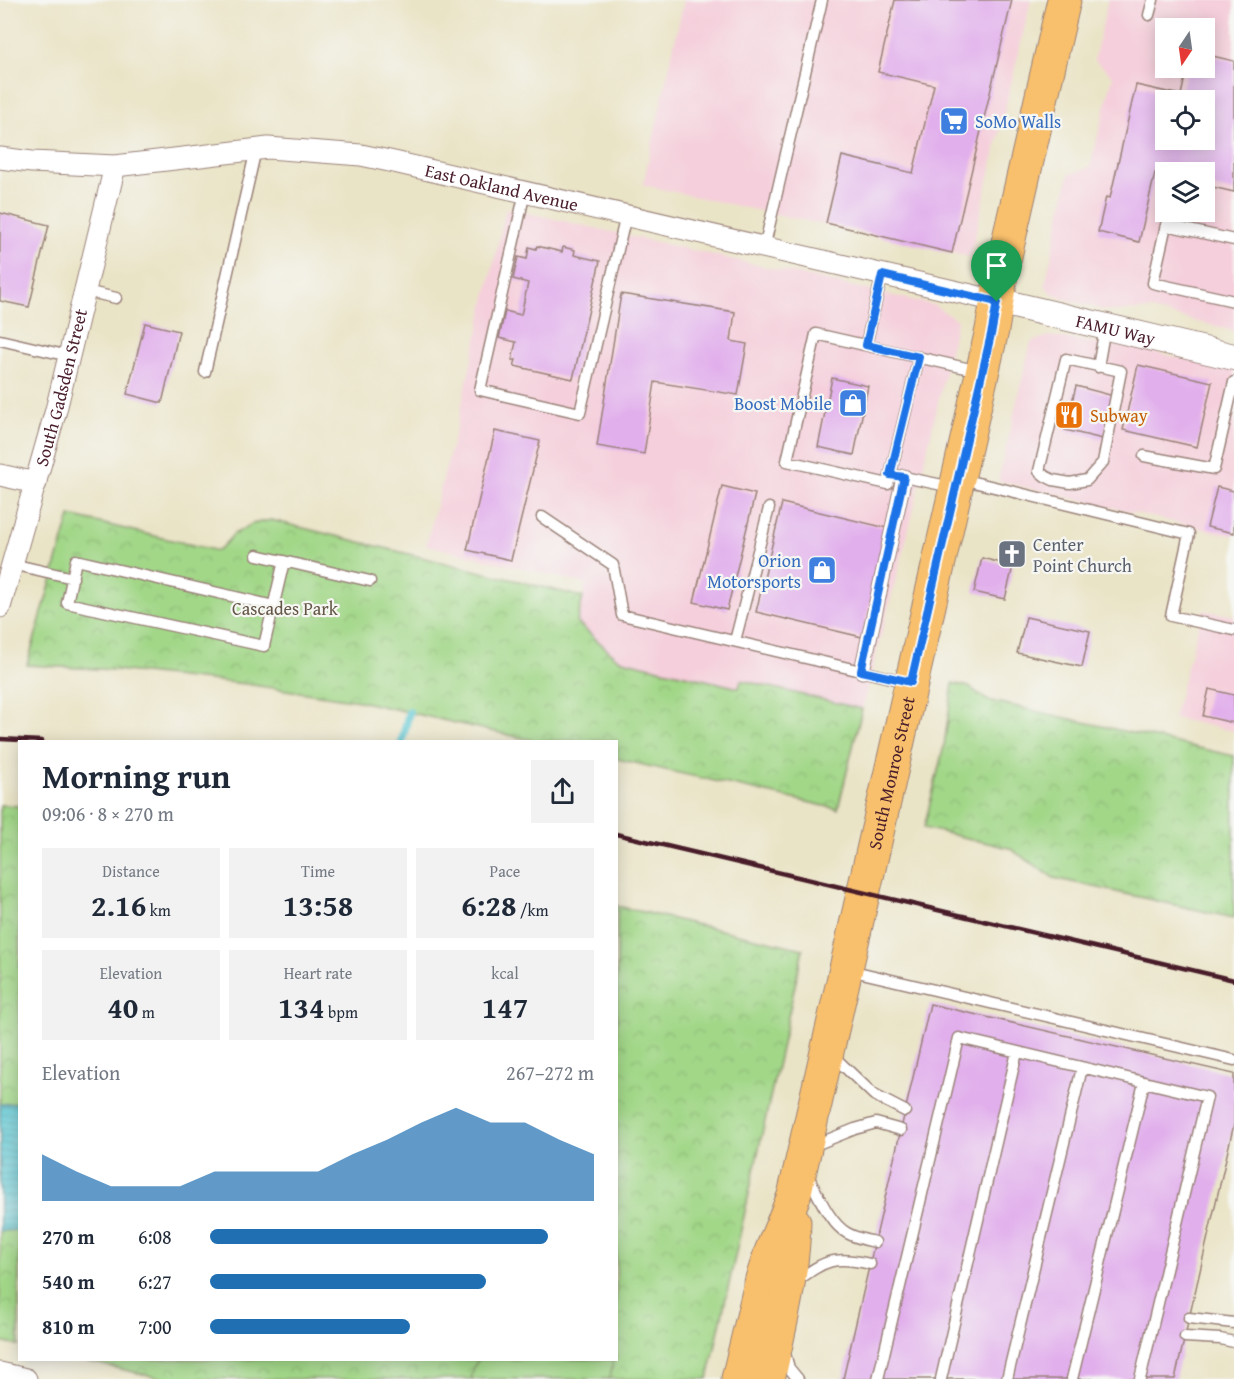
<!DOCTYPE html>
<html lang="en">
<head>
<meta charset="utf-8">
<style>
  body { margin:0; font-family:"Gentium Book Plus",serif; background:#f2f2f3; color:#1f2937; height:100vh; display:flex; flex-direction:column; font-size:22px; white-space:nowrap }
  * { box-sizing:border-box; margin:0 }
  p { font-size:20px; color:#747a83 }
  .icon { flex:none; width:33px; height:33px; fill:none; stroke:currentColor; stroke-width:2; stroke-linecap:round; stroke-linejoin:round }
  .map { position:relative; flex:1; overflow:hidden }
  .details { position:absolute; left:18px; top:740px; width:600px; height:621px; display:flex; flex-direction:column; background:#fff; border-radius:0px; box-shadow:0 3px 15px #0003 }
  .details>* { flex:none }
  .needle { width:39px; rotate:193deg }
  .fabs { position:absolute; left:1155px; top:18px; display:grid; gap:12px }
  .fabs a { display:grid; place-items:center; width:60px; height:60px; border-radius:0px; background:#fff; box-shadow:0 3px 15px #0003; font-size:30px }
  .pin { position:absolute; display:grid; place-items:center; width:51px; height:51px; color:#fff; margin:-62px -26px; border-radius:50% 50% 50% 0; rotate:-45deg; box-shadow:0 0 6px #0007 }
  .pin .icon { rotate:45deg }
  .round { display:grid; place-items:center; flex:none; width:63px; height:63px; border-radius:0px; background:#f2f2f3 }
  .overview { display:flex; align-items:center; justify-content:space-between; height:102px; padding:0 24px }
  h1 { font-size:33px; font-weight:700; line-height:45px }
  .metrics { display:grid; grid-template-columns:repeat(3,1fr); gap:9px; height:102px; padding:6px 24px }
  .metrics div { display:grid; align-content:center; border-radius:0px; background:#f2f2f3; text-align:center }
  .metrics b { font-size:30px; font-weight:700 }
  .metrics small { font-size:16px; font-weight:400 }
  .metrics p { font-size:16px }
  .chart { height:168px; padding:12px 24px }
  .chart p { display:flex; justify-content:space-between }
  .chart svg { width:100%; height:108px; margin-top:6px; fill:#1f6fb2; opacity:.7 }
  ul { padding:0 24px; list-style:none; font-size:20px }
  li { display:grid; grid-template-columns:96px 72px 1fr; align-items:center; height:45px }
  li i { height:15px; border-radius:8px; background:#1f6fb2 }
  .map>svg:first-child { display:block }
  .built { fill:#f5cfdb; fill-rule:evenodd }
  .park { fill:url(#park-crowns); stroke:#767b5a; stroke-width:1.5 }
  .garden { fill:#a2d788; stroke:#767b5a; stroke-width:1.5 }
  .water { fill:url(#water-rules); stroke:#537480; stroke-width:1.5 }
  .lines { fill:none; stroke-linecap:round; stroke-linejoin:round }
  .stream { stroke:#5cc8d4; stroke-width:8 }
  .building { fill:#e1afec; fill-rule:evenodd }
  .service-casing { stroke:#9a8279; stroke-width:13 }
  .pedestrian-casing { stroke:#9a8279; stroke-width:17 }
  .minor-casing { stroke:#9a8279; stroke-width:23 }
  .tertiary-casing { stroke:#9a8279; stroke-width:28 }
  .primary-casing { stroke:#9a8279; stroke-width:35 }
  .service { stroke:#fff; stroke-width:10 }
  .pedestrian { stroke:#fff; stroke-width:15 }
  .minor { stroke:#fff; stroke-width:21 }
  .tertiary { stroke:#fff; stroke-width:26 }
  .primary { stroke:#f8bf6c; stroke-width:33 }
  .rail { stroke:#4a1f2b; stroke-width:4.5 }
  .route-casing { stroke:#fff; stroke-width:12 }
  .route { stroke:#1a73e8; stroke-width:8 }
  .labels { text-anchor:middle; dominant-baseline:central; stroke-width:4.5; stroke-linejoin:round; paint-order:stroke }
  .shop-label { font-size:18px; fill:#366cbe; stroke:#f6f6f2; text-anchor:end }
  .street-label { font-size:18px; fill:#4a1f2b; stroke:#f6f6f2 }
  .food-label { font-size:18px; fill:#c56008; stroke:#f6f6f2; text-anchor:start }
  .worship-label { font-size:18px; fill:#5b616d; stroke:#f6f6f2; text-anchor:start }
  .park-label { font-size:18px; fill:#645647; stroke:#f6f6f2 }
</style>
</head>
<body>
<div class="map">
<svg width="1234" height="1379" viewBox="0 0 1234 1379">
  <defs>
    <pattern id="park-crowns" width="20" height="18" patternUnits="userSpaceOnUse" patternTransform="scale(1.5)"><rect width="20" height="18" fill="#a2d788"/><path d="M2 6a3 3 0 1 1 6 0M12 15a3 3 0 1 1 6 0" fill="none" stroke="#8db876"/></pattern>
    <pattern id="water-rules" width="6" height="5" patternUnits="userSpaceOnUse" patternTransform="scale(1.5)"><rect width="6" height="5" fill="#5cc8d4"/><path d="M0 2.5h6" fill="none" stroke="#52abb6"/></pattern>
  </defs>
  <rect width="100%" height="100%" fill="#f6f6f2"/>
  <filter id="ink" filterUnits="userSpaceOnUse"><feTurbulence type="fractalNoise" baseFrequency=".0167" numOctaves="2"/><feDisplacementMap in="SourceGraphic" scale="12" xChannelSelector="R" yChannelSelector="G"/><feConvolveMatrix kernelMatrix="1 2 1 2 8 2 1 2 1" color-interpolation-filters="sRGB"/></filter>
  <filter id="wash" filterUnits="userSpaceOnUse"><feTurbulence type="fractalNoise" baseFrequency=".008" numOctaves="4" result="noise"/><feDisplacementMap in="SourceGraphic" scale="24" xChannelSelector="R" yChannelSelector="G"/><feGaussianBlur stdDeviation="1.35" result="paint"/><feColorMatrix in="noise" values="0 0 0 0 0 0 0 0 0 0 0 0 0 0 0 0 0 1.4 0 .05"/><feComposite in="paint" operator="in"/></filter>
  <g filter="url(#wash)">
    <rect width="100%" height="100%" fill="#eae4c7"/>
    <path class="built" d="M684 0H1031L970 257 643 185Z
      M1108 0H1234V331L1151 310 1107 311 1065 299 1050 292 1045 285 1069 174 1090 167 1113 76 1094 60ZM1166 28H1204V68H1166ZM1166 100H1204V140H1166ZM1166 172H1204V212H1166Z
      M506 208 934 305 957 320 911 521 862 709 742 680 739 688 618 659 577 622 586 584 426 545 458 421Z
      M1049 336 1140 349 1234 370V536L998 481 1031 342Z
      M1203 610 1234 616V731L1173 718Z"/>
    <path class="park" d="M70 516 218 551 234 534 252 524 271 520 583 597 577 622 618 659 739 688 741 680 862 709 838 809 617 759 616 741H535L359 701 246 684 116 670 27 665Z
      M953 683 969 687 987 700 1234 756V918L1054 878 1009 848 924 828 944 746Z
      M0 805 20 806 19 1346 0 1342Z
      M617 906 803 949 708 1379H165L76 1359H616Z"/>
    <path class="garden" d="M479 1359H613L610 1379H471L474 1366Z"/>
    <path class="water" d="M19 1103V1230L0 1231V1104Z"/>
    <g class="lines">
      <path class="stream" d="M402 741 409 712"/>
    </g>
    <g id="blocks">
      <path class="building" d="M895 0H1012L952 253 826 223 842 156 913 173 934 85 878 72Z
        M1204 54 1234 61V192L1204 185V172H1166V176L1155 173 1139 242 1098 232 1106 197 1110 198 1136 85 1181 95 1187 68H1204ZM1166 100H1204V140H1166Z
        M0 213 49 225 29 307 0 301Z
        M537 246 562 252 563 247 575 250 574 255 600 261 573 379 514 366 516 360H512L516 342 499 338 505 311 521 315 528 283 513 279 518 257 527 259 529 247 536 249Z
        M621 294 735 312 731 341 747 344 738 395 655 382 644 454 597 446Z
        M145 323 179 331 162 403 127 394Z
        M1138 365 1212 382 1197 447 1123 430Z
        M832 378 868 386 854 455 818 447Z
        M1076 386 1114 396 1103 439 1065 430Z
        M495 431 540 441 511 560 467 550Z
        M722 486 755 494 727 610 694 602Z
        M1217 487 1234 491V533L1207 527Z
        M782 503 887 528 862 637 756 612Z
        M982 558 1013 566 1005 599 974 592Z
        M1026 617 1090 631 1082 667 1017 653Z
        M1209 689 1234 695V723L1203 716Z
        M930 1004 1234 1074V1124L1175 1379H843Z"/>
    </g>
  </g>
  <g filter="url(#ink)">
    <use href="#blocks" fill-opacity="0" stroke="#9a8279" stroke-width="1.5"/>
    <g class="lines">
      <g class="service-casing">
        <path id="service" d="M1149 15 1153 0
          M525 192 480 390 580 413 626 215
          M1234 240 1166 225 1153 283 1234 301
          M764 248 822 0
          M85 291 116 298
          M0 340 69 356
          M866 345 882 275
          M919 357 888 484 787 461 816 334 979 371
          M1066 359 1121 371 1103 462 1087 480 1070 483 1053 480 1045 476 1039 471Z
          M1098 367 1105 327
          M205 372 256 149
          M1144 456 1214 469 1234 382
          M899 476 952 487
          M961 479 1189 534 1171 616 1234 630
          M542 517 613 565 622 615 908 682
          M257 555 370 581
          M12 564 73 578
          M274 606 76 560 67 603 264 646 284 561
          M735 641 769 508
          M849 970 1234 1060
          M832 1055 874 1095 905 1111
          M810 1147 855 1129 876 1123 901 1130
          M807 1174C817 1192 829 1223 847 1233 856 1238 865 1240 875 1242
          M795 1282C825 1261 832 1255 870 1264
          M1189 1318 1234 1323
          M1185 1337 1220 1339 1234 1342
          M784 1350 789 1368 798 1379
          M878 1379 959 1038 1207 1097 1140 1379
          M941 1379 1017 1052
          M1007 1379 1082 1068
          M1072 1379 1144 1083"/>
      </g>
      <g class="pedestrian-casing">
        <path id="pedestrian" d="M862 671 904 477"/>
      </g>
      <g class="minor-casing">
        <g id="minor">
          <path id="s1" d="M0 158 32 162 115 166 268 148 361 155 394 162 997 301"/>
          <path d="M0 475 36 483"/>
          <path id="s2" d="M0 607 56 410 115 166"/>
          <path d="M0 1373 26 1379"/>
        </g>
      </g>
      <g class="tertiary-casing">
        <g id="tertiary">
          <path id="s3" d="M997 301 1234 357"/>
        </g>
      </g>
      <g class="primary-casing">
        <g id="primary">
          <path id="s4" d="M738 1379 762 1279 771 1252 794 1196 992 330 1002 269 1064 0"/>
          <path d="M768 1379C780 1327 793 1275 794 1222"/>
        </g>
      </g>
      <use href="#service" class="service"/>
      <use href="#pedestrian" class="pedestrian"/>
      <use href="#minor" class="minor"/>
      <use href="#tertiary" class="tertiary"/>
      <use href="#primary" class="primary"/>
      <path class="rail" d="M0 739 42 741
        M616 834 1234 980"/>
    </g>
  </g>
  <g class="lines" filter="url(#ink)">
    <g class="route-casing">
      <path id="route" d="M882 275 997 302 992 330 911 682 861 671 904 477 890 475 919 357 866 345Z"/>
    </g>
    <use href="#route" class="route"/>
  </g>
  <defs>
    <g id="supermarket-square" transform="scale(1.5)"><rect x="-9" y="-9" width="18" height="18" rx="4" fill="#3f7fe0" stroke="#f6f6f2"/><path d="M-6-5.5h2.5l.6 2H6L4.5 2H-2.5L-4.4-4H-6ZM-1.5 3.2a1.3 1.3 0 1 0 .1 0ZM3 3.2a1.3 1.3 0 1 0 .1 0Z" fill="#fff"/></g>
    <g id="shop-square" transform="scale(1.5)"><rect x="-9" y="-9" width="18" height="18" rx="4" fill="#3f7fe0" stroke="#f6f6f2"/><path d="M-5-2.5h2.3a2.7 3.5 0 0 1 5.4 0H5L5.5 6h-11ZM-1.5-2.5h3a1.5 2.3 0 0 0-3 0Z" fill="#fff"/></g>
    <g id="restaurant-square" transform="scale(1.5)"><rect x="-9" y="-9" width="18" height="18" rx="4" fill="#e8710a" stroke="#f6f6f2"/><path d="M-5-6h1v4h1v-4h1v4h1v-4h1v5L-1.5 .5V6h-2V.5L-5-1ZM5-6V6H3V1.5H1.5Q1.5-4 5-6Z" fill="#fff"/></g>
    <g id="church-square" transform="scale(1.5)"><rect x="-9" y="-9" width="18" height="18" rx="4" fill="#6b7280" stroke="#f6f6f2"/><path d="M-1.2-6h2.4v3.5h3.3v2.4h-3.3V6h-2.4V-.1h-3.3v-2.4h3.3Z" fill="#fff"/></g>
  </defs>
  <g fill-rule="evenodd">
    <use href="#supermarket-square" x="954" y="121"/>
    <use href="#shop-square" x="853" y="403"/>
    <use href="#restaurant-square" x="1069" y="415"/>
    <use href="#church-square" x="1012" y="554"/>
    <use href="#shop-square" x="822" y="570"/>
  </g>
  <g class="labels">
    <g class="shop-label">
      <text x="975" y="121" text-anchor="start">SoMo Walls</text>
      <text x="832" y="403">Boost Mobile</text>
      <text x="801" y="560">Orion<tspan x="801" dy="21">Motorsports</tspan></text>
    </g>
    <g class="street-label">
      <text stroke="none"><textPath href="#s1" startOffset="507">East Oakland Avenue</textPath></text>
      <text stroke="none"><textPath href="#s3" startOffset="122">FAMU Way</textPath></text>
      <text stroke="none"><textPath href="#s2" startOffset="228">South Gadsden Street</textPath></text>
      <text stroke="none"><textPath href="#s4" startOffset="626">South Monroe Street</textPath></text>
    </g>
    <g class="food-label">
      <text x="1090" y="415">Subway</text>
    </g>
    <g class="worship-label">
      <text x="1033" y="544">Center<tspan x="1033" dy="21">Point Church</tspan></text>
    </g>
    <g class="park-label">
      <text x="285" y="608">Cascades Park</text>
    </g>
  </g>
</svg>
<div class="fabs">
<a><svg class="needle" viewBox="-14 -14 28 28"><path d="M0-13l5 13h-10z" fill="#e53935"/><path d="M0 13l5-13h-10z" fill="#747a83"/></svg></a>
<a><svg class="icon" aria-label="locate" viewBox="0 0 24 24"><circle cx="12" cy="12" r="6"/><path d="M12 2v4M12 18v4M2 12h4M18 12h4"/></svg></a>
<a><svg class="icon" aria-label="layers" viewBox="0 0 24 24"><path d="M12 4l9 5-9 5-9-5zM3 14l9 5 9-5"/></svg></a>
</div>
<div class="pin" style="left:997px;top:302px;background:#1e9e55"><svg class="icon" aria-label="arrive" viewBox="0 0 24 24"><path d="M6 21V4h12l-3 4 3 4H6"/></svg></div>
<section class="details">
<div class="overview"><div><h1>Morning run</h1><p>09:06 · 8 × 270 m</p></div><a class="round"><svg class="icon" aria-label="share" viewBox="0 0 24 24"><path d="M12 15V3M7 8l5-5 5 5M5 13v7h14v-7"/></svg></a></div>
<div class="metrics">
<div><p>Distance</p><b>2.16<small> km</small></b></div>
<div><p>Time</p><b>13:58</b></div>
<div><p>Pace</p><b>6:28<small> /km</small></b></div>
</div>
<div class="metrics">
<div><p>Elevation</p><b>40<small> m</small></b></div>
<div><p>Heart rate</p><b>134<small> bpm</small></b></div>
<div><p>kcal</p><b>147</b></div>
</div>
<div class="chart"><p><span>Elevation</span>267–272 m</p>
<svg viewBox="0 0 160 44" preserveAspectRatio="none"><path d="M0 44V25L10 32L20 38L30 38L40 38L50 32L60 32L70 32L80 32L90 25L100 19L110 12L120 6L130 12L140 12L150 19L160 25V44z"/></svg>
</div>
<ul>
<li><b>270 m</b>6:08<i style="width:88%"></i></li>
<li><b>540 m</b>6:27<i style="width:72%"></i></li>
<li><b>810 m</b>7:00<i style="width:52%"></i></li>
</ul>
</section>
</div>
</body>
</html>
